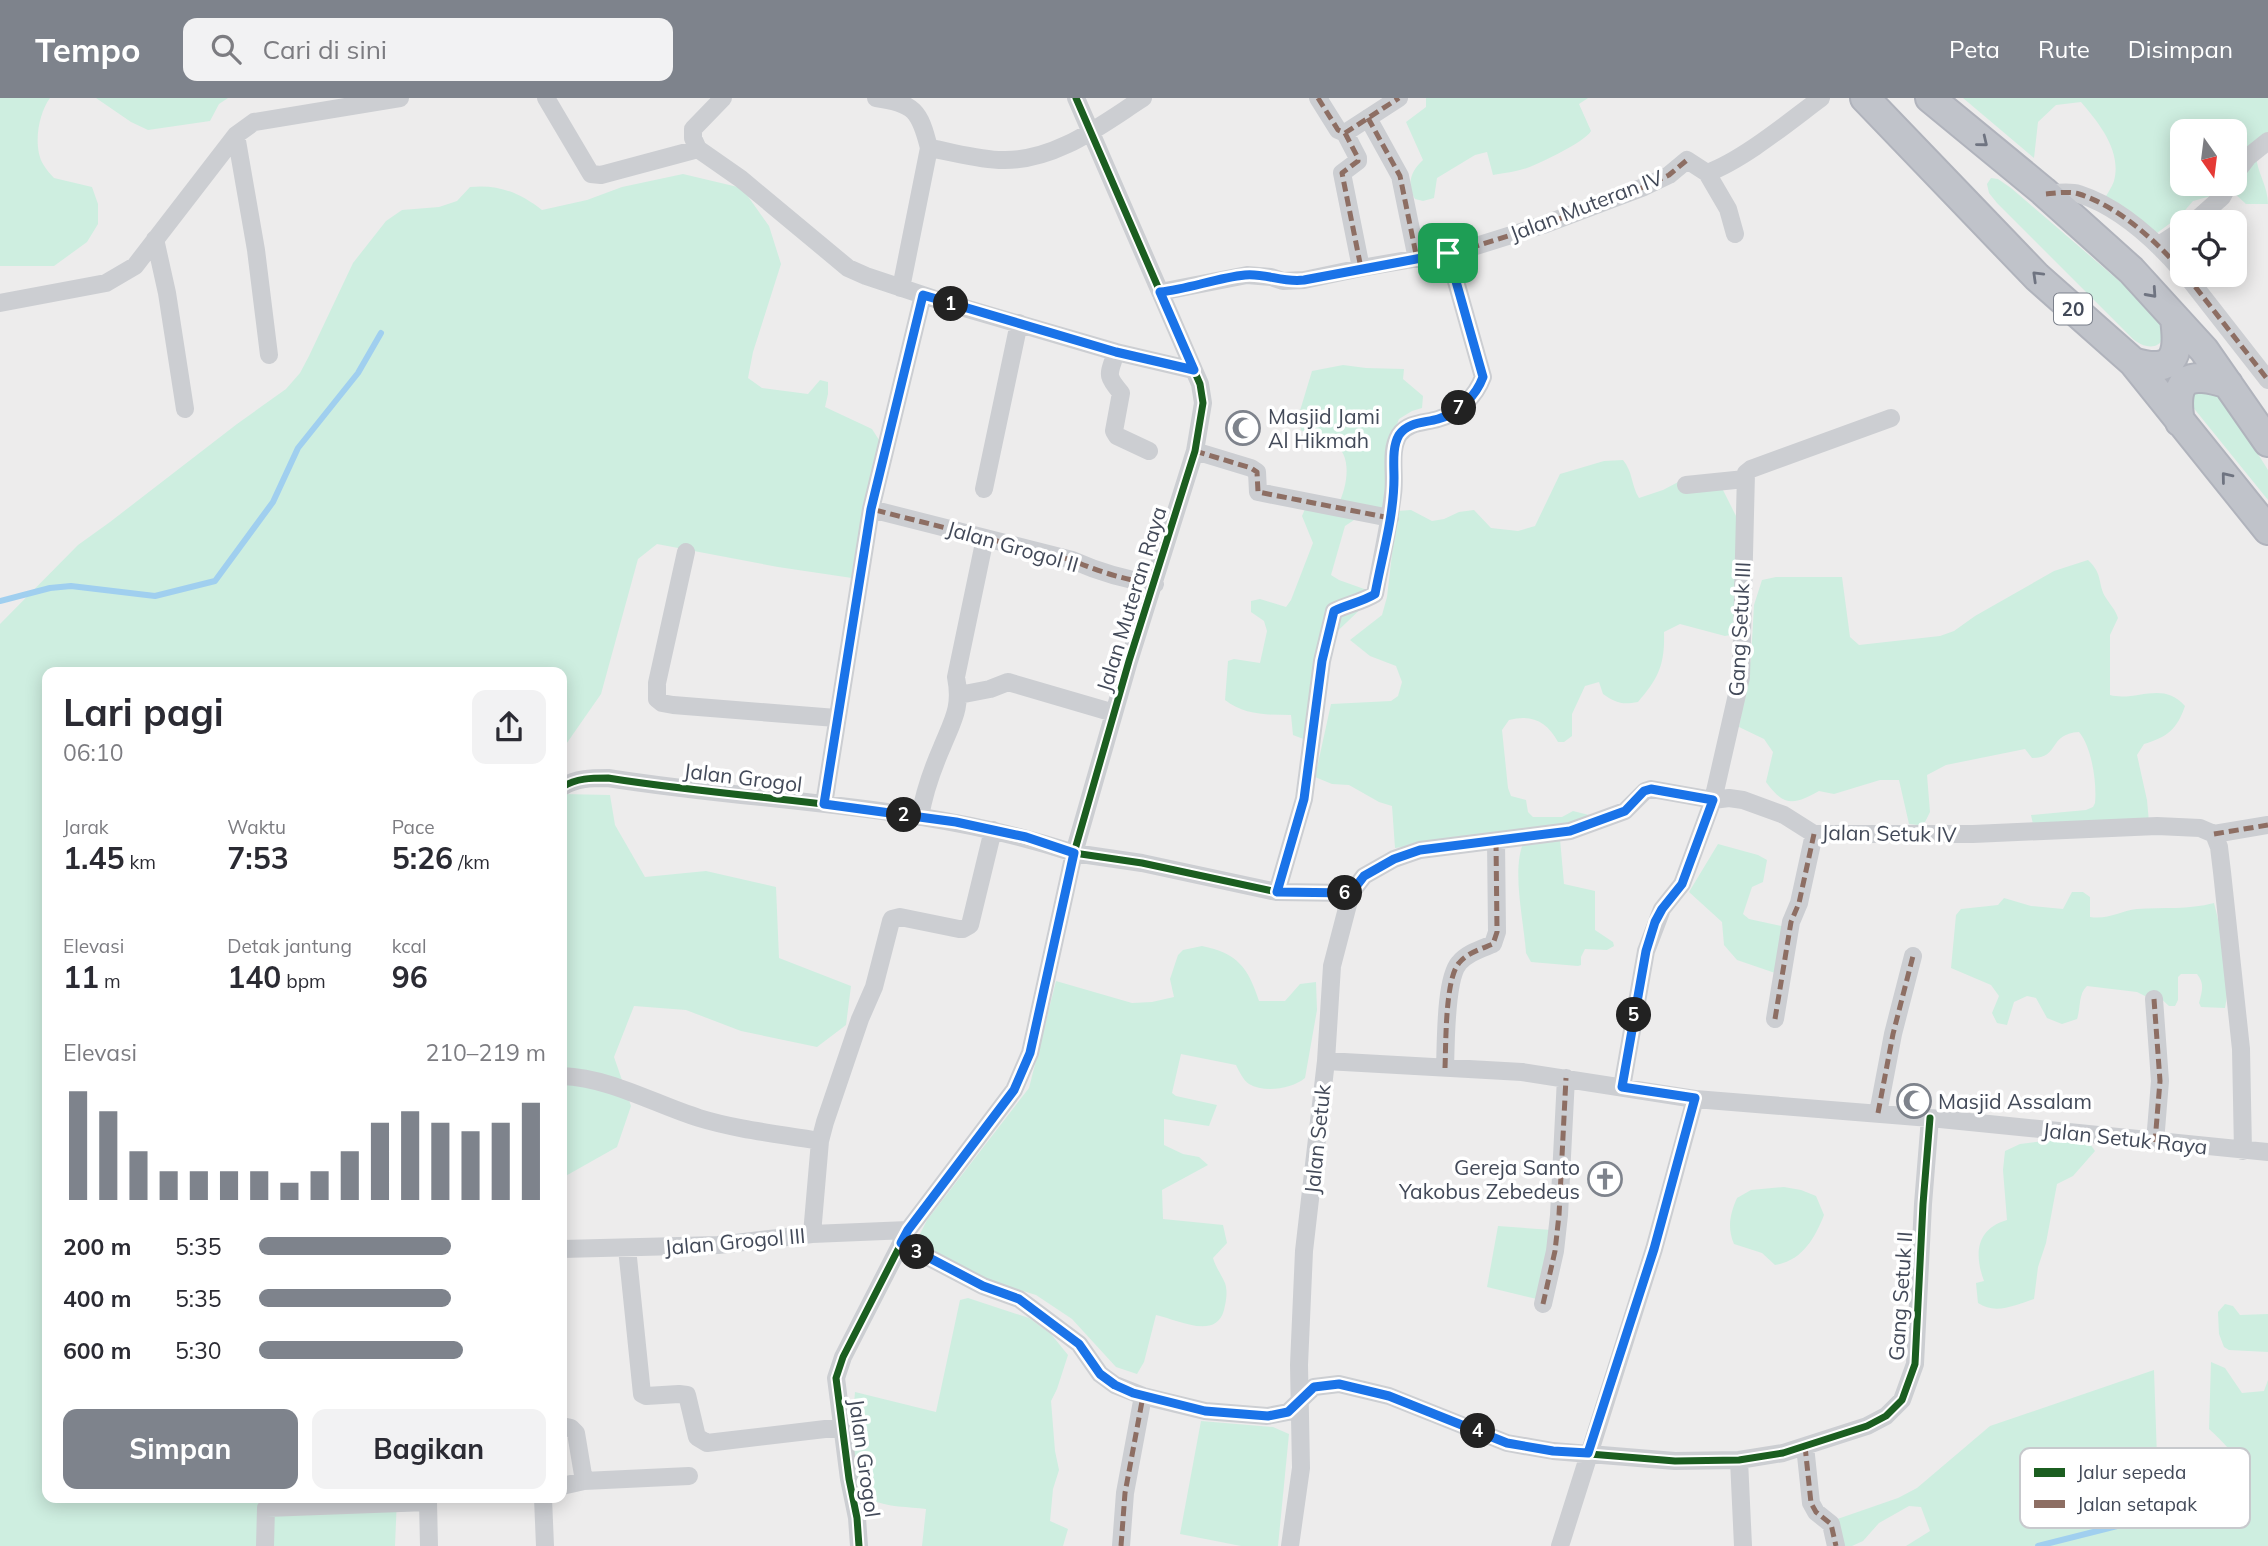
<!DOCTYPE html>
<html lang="id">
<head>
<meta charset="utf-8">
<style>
  body { margin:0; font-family:Mulish,sans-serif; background:#f2f2f3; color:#2b2b33; height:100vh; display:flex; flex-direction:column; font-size:26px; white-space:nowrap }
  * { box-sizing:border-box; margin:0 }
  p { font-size:23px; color:#7c7c81 }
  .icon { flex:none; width:38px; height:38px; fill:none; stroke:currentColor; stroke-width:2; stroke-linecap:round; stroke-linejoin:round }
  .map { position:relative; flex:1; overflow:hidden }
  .sheet { position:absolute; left:42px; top:569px; width:525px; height:836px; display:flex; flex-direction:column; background:#fff; border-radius:14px; box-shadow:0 4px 18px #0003 }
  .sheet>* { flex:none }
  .needle { width:46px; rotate:166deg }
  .fabs { position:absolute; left:2170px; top:21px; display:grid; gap:14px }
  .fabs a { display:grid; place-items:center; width:77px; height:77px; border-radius:14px; background:#fff; box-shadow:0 4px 18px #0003; font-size:35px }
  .pin { position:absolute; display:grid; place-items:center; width:60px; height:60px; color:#fff; margin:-30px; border-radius:14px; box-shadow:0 4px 10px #0006 }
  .km { position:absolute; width:35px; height:35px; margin:-18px; border-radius:50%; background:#222; color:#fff; font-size:19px; line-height:35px; text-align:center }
  .round { display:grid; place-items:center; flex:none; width:74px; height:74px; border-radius:14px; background:#f2f2f3 }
  .summary { display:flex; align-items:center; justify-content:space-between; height:119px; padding:0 21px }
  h1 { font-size:38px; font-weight:700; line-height:52px }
  .stats { display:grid; grid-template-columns:repeat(3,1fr); gap:10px; height:119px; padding:7px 21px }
  .stats div { display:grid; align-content:center }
  .stats b { font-size:30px; font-weight:700 }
  .stats small { font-size:19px; font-weight:400 }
  .stats p { font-size:19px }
  .chart { height:196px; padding:14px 21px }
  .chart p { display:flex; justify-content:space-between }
  .chart svg { width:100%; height:126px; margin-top:7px; stroke:#7e838c; stroke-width:6 }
  .button { display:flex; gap:14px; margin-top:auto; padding:14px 21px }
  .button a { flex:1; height:80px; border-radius:14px; background:#7e838c; color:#fff; font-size:28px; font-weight:700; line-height:80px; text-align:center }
  .button a+a { background:#f2f2f3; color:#2b2b33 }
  ul { padding:0 21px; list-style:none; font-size:23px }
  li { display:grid; grid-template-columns:112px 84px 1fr; align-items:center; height:52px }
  li i { height:18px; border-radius:9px; background:#7e838c }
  header { display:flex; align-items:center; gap:42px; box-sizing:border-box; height:98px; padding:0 35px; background:#7e838c; color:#fff }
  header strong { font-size:33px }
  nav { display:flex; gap:38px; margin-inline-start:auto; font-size:24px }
  .search { width:490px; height:63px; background:#f2f2f3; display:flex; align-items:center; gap:18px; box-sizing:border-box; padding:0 24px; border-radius:14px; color:#7c7c81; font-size:26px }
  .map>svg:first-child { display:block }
  .green { fill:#ceeee0; fill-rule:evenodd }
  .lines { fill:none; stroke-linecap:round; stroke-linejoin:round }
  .stream { stroke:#a0cfef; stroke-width:6 }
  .trunk-casing { stroke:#b0b3bc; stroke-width:32 }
  .minor { stroke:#ccced2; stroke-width:18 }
  .trunk { stroke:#c0c3ca; stroke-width:28 }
  .quiet { stroke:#8d6e63; stroke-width:5; stroke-dasharray:10 5; stroke-linecap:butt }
  .cycleway-casing { stroke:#fff; stroke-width:11 }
  .cycleway { stroke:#1b5e20; stroke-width:7 }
  .oneway { stroke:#6f7481 }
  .route-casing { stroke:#fff; stroke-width:14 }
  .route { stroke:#1a73e8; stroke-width:9 }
  .labels { text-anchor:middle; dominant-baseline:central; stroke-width:7; stroke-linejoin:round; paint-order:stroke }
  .shield { fill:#fff; stroke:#7b808b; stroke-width:2 }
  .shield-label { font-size:19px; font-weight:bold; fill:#434a59 }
  .street-label { font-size:21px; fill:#434a59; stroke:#fff }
  .poi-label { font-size:21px; fill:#434a59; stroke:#fff; text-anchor:start }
  .key { fill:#fff; stroke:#c7c9cd; stroke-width:2 }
  .key-label { font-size:19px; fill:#434a59 }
</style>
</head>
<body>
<header>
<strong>Tempo</strong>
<div class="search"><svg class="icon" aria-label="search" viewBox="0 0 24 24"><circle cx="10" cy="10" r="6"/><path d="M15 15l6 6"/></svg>Cari di sini</div>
<nav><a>Peta</a><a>Rute</a><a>Disimpan</a></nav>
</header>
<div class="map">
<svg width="2268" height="1448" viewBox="0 0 2268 1448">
  <rect width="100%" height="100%" fill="#edecec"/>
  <path class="green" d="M0 0H50C38 16 33 49 43 66 46 71 50 76 54 80L92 89 98 106V126L87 144 54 168H0Z
    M96 0H228L219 6 210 23 148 32 131 24Z
    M1426 0H1588L1579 6 1591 33C1585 44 1540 65 1527 70 1516 74 1505 75 1493 77L1487 54 1475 57 1437 80 1434 100 1423 103 1415 101C1406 86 1411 73 1423 62L1406 24 1426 9Z
    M1963 0H2268V41L2256 57C2257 75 2268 88 2268 106H2246L2234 95 2218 96 2193 103 2180 118 2157 135 2104 102C2107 96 2112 89 2114 83 2122 53 2099 25 2081 4L2056 7 2038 24 2034 60ZM2182 33H2235V86H2182Z
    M683 76 742 90 769 128 781 166 753 254 748 280 762 290 808 296 820 282 828 284V296L825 309 872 331 881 345 852 480 778 469 657 446 638 461 601 596 562 652V574H47V1400H397L395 1448H0V526L78 447 110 424 237 326 286 291 300 275 309 258 353 165 386 123 402 112 439 109 457 103 470 89C499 86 520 95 542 112L587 102 622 89Z
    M1991 80 1998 81 2011 90 2160 218C2161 224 2165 235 2163 240 2157 254 2141 248 2133 241L1997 105 1989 95 1987 86Z
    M1343 267 1366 270 1404 271 1403 281 1423 298 1422 310 1412 313 1399 321 1388 350 1389 381 1380 427 1357 420 1345 428 1331 477 1339 482 1367 492 1368 504 1326 544 1306 642 1293 637 1291 617C1267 617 1244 617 1225 602L1228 563 1234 561 1260 565 1267 533 1264 523 1251 514V503L1260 501 1286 509 1291 502 1313 445 1302 418 1305 411 1338 407C1347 390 1354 355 1332 345 1327 342 1321 343 1315 341 1310 339 1305 335 1301 332L1299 316 1312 273Z
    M2196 290H2212L2224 302 2268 372V402L2192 308 2191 296Z
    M1623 362C1633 374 1631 387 1639 400L1663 392 1682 382 1722 390 1740 426 1735 536 1725 538 1680 526 1664 534C1665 566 1659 580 1638 604 1622 607 1616 605 1603 596L1599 584 1585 588 1572 616V638L1564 644H1558C1547 623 1531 616 1509 622L1502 632 1508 690 1511 698 1526 702 1528 714 1533 719H1562L1573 713 1589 717 1588 723 1395 750 1392 708 1379 704 1349 687 1332 686 1315 679 1331 606 1391 603 1398 598 1402 584 1396 568 1370 558 1350 542 1382 517 1387 499 1397 413 1411 412 1432 423 1444 421 1459 414 1474 412 1491 430 1518 433 1535 428 1560 376 1604 363Z
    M2088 462C2104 477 2097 486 2106 500 2111 508 2115 511 2118 520L2110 537V597C2136 604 2163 582 2185 608 2177 631 2168 639 2144 646L2137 657 2147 702 2149 724 2033 726 2031 717 2086 712 2093 709 2095 705C2097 686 2092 649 2079 634 2047 636 2061 660 2032 660L2025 651 1946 667 1927 677 1930 714 1925 724 1918 727 1909 726 1899 682H1880L1834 696 1819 693C1794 707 1784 709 1766 684L1773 654 1764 641 1739 629 1751 560 1754 507 1762 482 1776 479H1842L1850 539 1859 547 1940 538 1954 533 1975 518 2054 473Z
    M562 696 610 697 615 727 645 779 706 773 776 789 779 860 851 888 846 927 817 949 741 933 686 912 634 908 614 959 631 1008 617 1049 562 1080Z
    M1560 741 1564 786 1595 793V832L1613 844 1614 848 1607 852 1585 851 1581 859V867L1578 868 1531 864 1526 855C1524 823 1511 772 1524 743Z
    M1718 746 1758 757 1767 762 1763 784 1752 789 1743 816 1749 821 1786 829 1778 876 1737 862 1724 847 1722 824 1689 794Z
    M2072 794H2083L2090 799V819C2108 822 2120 813 2137 811 2163 809 2188 812 2214 805 2222 837 2232 877 2225 910L2201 909 2199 905C2202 893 2205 886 2197 876H2181L2178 879V902L2175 908H2169L2156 896 2145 898 2137 894 2087 888C2078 896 2081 910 2077 921L2062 926 2047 920 2036 900 2027 898 2014 904 2007 927 1997 925 1992 915 1999 898 1991 887 1951 870 1956 817 1961 811 1998 807 2004 800 2031 808 2063 811Z
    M1202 848C1237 855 1248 869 1259 903H1285L1300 886 1316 884 1317 912 1305 980C1292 991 1264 995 1249 986 1243 982 1239 973 1236 967L1181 956 1172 995 1176 998 1217 1007 1209 1028 1164 1021V1047L1183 1056 1199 1059 1208 1067 1162 1092 1163 1121 1223 1127 1227 1145 1213 1160C1216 1170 1221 1176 1225 1185 1228 1194 1226 1203 1224 1212 1216 1243 1176 1221 1156 1217L1144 1264 1137 1276 1116 1269 1072 1221 1036 1197 909 1158 927 1122 1029 990 1056 883 1132 905 1152 904 1174 899 1170 881 1178 857 1183 852Z
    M2058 1041 2088 1043 2095 1053 2073 1078 2057 1086 2046 1145 2038 1169 2034 1201C2016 1207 1995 1217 1978 1205L1976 1185 1984 1183C1974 1156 1976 1131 2007 1122L2003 1072 2005 1053 2020 1046Z
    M1784 1089 1801 1092 1816 1098 1824 1117C1815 1140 1802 1163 1775 1167L1762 1155 1734 1146C1727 1130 1730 1116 1737 1100L1751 1092Z
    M1498 1128 1552 1132 1541 1202 1487 1189Z
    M968 1200 1029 1220 1051 1236 1068 1257 1057 1291 1051 1303 1055 1353 1059 1372 1053 1391 1050 1423 1068 1431 1063 1448H922L926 1411C910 1409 886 1409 872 1402 842 1386 853 1322 855 1294L936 1314 960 1202Z
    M2225 1206 2233 1208 2240 1217 2268 1216V1254L2229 1252 2224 1249 2219 1236 2218 1214Z
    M2211 1264 2225 1270 2242 1295 2264 1293 2268 1282V1448H1906L1930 1433 1921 1409 1909 1408 1879 1425 1863 1443 1852 1448H1833L1823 1426 1898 1400 1917 1390 1990 1328 2154 1272 2158 1389 2186 1390 2228 1415 2247 1407C2243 1369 2238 1357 2209 1331Z
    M1201 1323 1273 1329 1289 1336 1278 1448H1241L1180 1436Z"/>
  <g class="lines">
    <path class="stream" d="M0 503 50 490 71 488 155 498 215 483 273 404 298 350 358 275 381 235
      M2038 1448 2117 1428"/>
    <g class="trunk-casing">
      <path id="trunk" d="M1865 0 2037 179 2133 264 2268 432
        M1930 0 2043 93 2131 172 2204 252 2268 344
        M2133 264C2174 277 2180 258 2175 221
        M2180 324C2172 279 2189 273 2228 286"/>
    </g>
    <path class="minor" d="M546 0 591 76 601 77 698 51
      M723 0 693 31V40L698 51 741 81 848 170 866 178 944 204 1116 254 1193 272
      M876 0C914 5 920 13 929 50
      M1076 0 1200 286 1203 305 1195 353 1129 563 1074 755 1142 765 1277 794 1351 795
      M1318 0 1338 32 1345 35 1399 0
      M1368 20 1400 78 1417 161
      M1345 35 1358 60V63L1342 75 1361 170
      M236 37 256 152 269 257
      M1707 75 1728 111 1735 136
      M2235 76 2248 59 2268 43
      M2046 96C2056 95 2069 93 2079 96 2119 109 2155 142 2182 173
      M2194 124 2222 99 2229 86
      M155 141 167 195 185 311
      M2159 147 2182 132
      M2186 177 2268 282
      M901 190 929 50C953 54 979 62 1003 62 1056 63 1101 27 1143 0
      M1160 194 1247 177 1271 179 1283 183 1304 182 1361 170 1460 153 1543 127 1644 89 1669 77 1687 62 1707 75C1743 62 1790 23 1821 0
      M0 205 106 185 135 168 236 37 254 24 400 0
      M1116 254C1109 277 1105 276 1121 295L1114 333 1117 338 1149 353
      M1195 353 1251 370 1257 374 1258 394 1390 420
      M1686 387 1745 381
      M984 391 1019 225
      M871 411 1072 462C1099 474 1126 482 1155 486
      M686 454 657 585V601L662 605 673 607 836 620
      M959 597 990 591 1008 584 1114 615
      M562 689C577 680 591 680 608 680 764 705 924 705 1074 755L1030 955 1014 992 908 1132 843 1259 836 1280 849 1381 857 1420 859 1448
      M824 706 871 411 923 197
      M920 719C924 694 932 672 942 649 953 622 962 609 956 579L985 440
      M2214 736 2219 749 2222 774 2241 951 2243 1053
      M2214 736 2268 727
      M1277 794 1304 701 1322 563 1334 513C1348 506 1362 504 1375 496 1381 463 1389 429 1393 396 1396 377 1389 354 1399 337 1408 324 1425 325 1438 321 1459 315 1476 298 1483 279L1448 155
      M2154 901 2160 983 2155 1044
      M1775 921 1791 824 1799 805 1814 736
      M1326 963 1332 868 1351 795 1364 778 1394 761 1420 752 1570 733 1625 713 1645 693 1651 691 1713 702 1729 700 1743 702 1784 717 1814 736H1973L2157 728 2200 730 2214 736
      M1445 970C1446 946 1445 881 1459 865 1467 855 1481 851 1493 846L1497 834 1496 743
      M562 978C611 980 654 1006 699 1020 738 1032 780 1036 820 1043
      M1622 989 1646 853 1662 811 1682 786 1713 702 1741 579 1746 375 1751 371 1891 320
      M1878 1015 1893 936 1913 858
      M812 1136 820 1043 825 1024 860 921 874 889 891 823 892 821 900 819 959 831H963L970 827 993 732
      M901 1145 983 1188 1019 1201 1079 1246 1100 1276 1115 1287 1143 1298 1205 1313 1267 1318 1288 1314 1314 1289 1339 1286 1389 1298 1507 1345 1553 1353 1675 1363 1739 1362 1783 1355 1867 1328 1886 1318 1902 1302 1915 1266 1923 1106 1930 1020
      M627 1150 642 1296 646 1298 679 1296 687 1297 697 1339 707 1345 842 1329
      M562 1151 718 1147 812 1136 908 1132
      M1543 1206 1555 1153 1559 1117 1566 980
      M562 1328 571 1330 576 1335 584 1383 689 1378
      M1805 1348 1811 1405 1816 1414 1831 1426 1836 1448
      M1739 1362 1743 1448
      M562 1388 584 1383
      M543 1400 545 1448
      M428 1404 429 1448
      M265 1448 266 1410 428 1404V1400
      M1121 1448 1125 1395 1143 1298
      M1290 1448 1301 1370 1299 1267 1304 1153 1326 963 1522 974 1695 1001
      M1560 1448 1654 1151 1695 1001 1930 1020 2268 1054"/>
    <use href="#trunk" class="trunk"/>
    <path class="quiet" d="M1318 0 1338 32 1345 35 1399 0
      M1368 20 1400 78 1417 161
      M1345 35 1358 60V63L1342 75 1361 170
      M2046 96C2056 95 2069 93 2079 96 2119 109 2155 142 2182 173
      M1448 155 1478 260
      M2186 177 2268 282
      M1160 194 1247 177 1271 179 1283 183 1304 182 1361 170 1460 153 1543 127 1644 89 1669 77 1687 62
      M923 197 871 411 1072 462C1099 474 1126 482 1155 486
      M1195 353 1251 370 1257 374 1258 394 1390 420
      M2214 736 2268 727
      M2154 901 2160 983 2155 1044
      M1775 921 1791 824 1799 805 1814 736
      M1445 970C1446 946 1445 881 1459 865 1467 855 1481 851 1493 846L1497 834 1496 743
      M1878 1015 1893 936 1913 858
      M1543 1206 1555 1153 1559 1117 1566 980
      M1805 1348 1811 1405 1816 1414 1831 1426 1836 1448
      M1121 1448 1125 1395 1143 1298"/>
    <g class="cycleway-casing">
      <path id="cycleway" d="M1076 0 1200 286 1203 305 1195 353 1129 563 1074 755 1142 765 1277 794 1351 795
        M562 689C577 680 591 680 608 680 764 705 924 705 1074 755L1030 955 1014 992 908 1132 843 1259 836 1280 849 1381 857 1420 859 1448
        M901 1145 983 1188 1019 1201 1079 1246 1100 1276 1115 1287 1143 1298 1205 1313 1267 1318 1288 1314 1314 1289 1339 1286 1389 1298 1507 1345 1553 1353 1675 1363 1739 1362 1783 1355 1867 1328 1886 1318 1902 1302 1915 1266 1923 1106 1930 1020"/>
    </g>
    <use href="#cycleway" class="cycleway"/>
  </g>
  <defs><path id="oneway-chevron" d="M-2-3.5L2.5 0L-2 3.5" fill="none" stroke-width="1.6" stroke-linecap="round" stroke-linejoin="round" transform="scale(1.75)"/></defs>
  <g class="oneway">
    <use href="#oneway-chevron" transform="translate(1983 44) rotate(39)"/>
    <use href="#oneway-chevron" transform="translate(2037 178) rotate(-136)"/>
    <use href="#oneway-chevron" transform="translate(2152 195) rotate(48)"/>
    <use href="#oneway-chevron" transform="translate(2226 379) rotate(-129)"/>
  </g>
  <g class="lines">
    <g class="route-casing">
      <path id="route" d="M1448 155 1483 279C1476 298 1459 315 1438 321 1424 325 1408 324 1399 337 1392 349 1394 366 1394 380 1394 418 1382 458 1375 496 1362 504 1348 506 1334 513L1322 563 1304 701 1277 794 1351 795 1364 778 1394 761 1420 752 1570 733 1625 713 1644 693 1651 691 1713 702 1682 786 1662 811 1655 824 1646 853 1622 989 1695 1000 1654 1151 1588 1355 1553 1353 1507 1345 1389 1298 1339 1286 1314 1289 1288 1314 1268 1318 1205 1313 1133 1295 1115 1287 1100 1276 1079 1246 1019 1201 983 1188 901 1145 908 1132 1014 992 1030 955 1074 755 1026 739 956 724 824 706 871 411 923 197 1116 254 1194 272 1160 194C1189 191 1216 180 1245 177 1266 175 1283 185 1304 182Z"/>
    </g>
    <use href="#route" class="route"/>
  </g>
  <defs>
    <g id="mosque-ring" transform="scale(1.75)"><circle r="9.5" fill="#fff" stroke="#7e838c" stroke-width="1.5"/><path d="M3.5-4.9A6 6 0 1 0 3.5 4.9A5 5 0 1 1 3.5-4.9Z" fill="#7e838c"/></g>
    <g id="church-ring" transform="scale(1.75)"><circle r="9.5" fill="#fff" stroke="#7e838c" stroke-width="1.5"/><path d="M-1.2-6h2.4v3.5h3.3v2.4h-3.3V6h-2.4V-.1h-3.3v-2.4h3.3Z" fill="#7e838c"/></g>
  </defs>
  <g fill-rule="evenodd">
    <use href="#mosque-ring" x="1243" y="330"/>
    <use href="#mosque-ring" x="1914" y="1003"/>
    <use href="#church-ring" x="1605" y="1081"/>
  </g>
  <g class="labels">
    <rect class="shield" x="2054" y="195.5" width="38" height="31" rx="5"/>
    <g class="shield-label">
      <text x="2073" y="211">20</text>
    </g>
    <g class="street-label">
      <text transform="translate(1586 107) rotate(-21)">Jalan Muteran IV</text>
      <text transform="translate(1013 448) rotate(16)">Jalan Grogol II</text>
      <text transform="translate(1131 501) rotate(-73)">Jalan Muteran Raya</text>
      <text transform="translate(1739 531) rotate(-87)">Gang Setuk III</text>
      <text transform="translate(743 679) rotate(7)">Jalan Grogol</text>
      <text transform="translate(1889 735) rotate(1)">Jalan Setuk IV</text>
      <text transform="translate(2125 1040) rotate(6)">Jalan Setuk Raya</text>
      <text transform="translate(1317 1041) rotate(-84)">Jalan Setuk</text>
      <text transform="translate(735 1143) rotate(-5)">Jalan Grogol III</text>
      <text transform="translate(1900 1198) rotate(-86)">Gang Setuk II</text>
      <text transform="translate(865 1360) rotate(82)">Jalan Grogol</text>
    </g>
    <g class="poi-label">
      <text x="1268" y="318">Masjid Jami<tspan x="1268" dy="24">Al Hikmah</tspan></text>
      <text x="1938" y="1003">Masjid Assalam</text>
      <text x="1580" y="1069" text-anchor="end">Gereja Santo<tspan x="1580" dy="24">Yakobus Zebedeus</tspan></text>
    </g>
  </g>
  <rect x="2020" y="1350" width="230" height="80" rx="10" class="key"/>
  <rect x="2034" y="1370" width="31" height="9" fill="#1b5e20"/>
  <rect x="2034" y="1402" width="31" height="8" fill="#8d6e63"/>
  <g class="key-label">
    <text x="2077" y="1381">Jalur sepeda</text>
    <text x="2077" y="1413">Jalan setapak</text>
  </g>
</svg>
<div class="fabs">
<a><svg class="needle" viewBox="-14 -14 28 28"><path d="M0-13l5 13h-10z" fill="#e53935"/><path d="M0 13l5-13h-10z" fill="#7c7c81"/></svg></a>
<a><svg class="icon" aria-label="locate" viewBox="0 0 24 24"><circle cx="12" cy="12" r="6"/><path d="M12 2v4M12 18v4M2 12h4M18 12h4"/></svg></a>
</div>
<div class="pin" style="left:1448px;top:155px;background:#1e9e55"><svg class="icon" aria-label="arrive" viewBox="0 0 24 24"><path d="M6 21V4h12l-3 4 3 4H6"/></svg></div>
<b class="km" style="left:951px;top:206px">1</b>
<b class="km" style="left:904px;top:717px">2</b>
<b class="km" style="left:917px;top:1154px">3</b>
<b class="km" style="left:1478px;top:1333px">4</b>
<b class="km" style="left:1634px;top:917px">5</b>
<b class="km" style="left:1345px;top:795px">6</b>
<b class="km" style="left:1459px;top:310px">7</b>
<section class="sheet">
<div class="summary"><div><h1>Lari pagi</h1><p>06:10</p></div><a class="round"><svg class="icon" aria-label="share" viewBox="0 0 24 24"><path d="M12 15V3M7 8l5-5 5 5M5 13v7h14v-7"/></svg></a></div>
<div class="stats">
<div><p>Jarak</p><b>1.45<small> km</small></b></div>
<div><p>Waktu</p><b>7:53</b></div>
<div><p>Pace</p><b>5:26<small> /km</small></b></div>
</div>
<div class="stats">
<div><p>Elevasi</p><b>11<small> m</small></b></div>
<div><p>Detak jantung</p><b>140<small> bpm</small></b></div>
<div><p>kcal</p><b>96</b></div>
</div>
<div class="chart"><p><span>Elevasi</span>210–219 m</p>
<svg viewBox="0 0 160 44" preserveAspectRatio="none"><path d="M5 44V6M15 44V13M25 44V27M35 44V34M45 44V34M55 44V34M65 44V34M75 44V38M85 44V34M95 44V27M105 44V17M115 44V13M125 44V17M135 44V20M145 44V17M155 44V10"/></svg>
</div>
<ul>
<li><b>200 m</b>5:35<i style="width:67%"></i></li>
<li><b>400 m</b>5:35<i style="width:67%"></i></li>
<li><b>600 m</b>5:30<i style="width:71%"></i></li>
</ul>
<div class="button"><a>Simpan</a><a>Bagikan</a></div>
</section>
</div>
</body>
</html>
